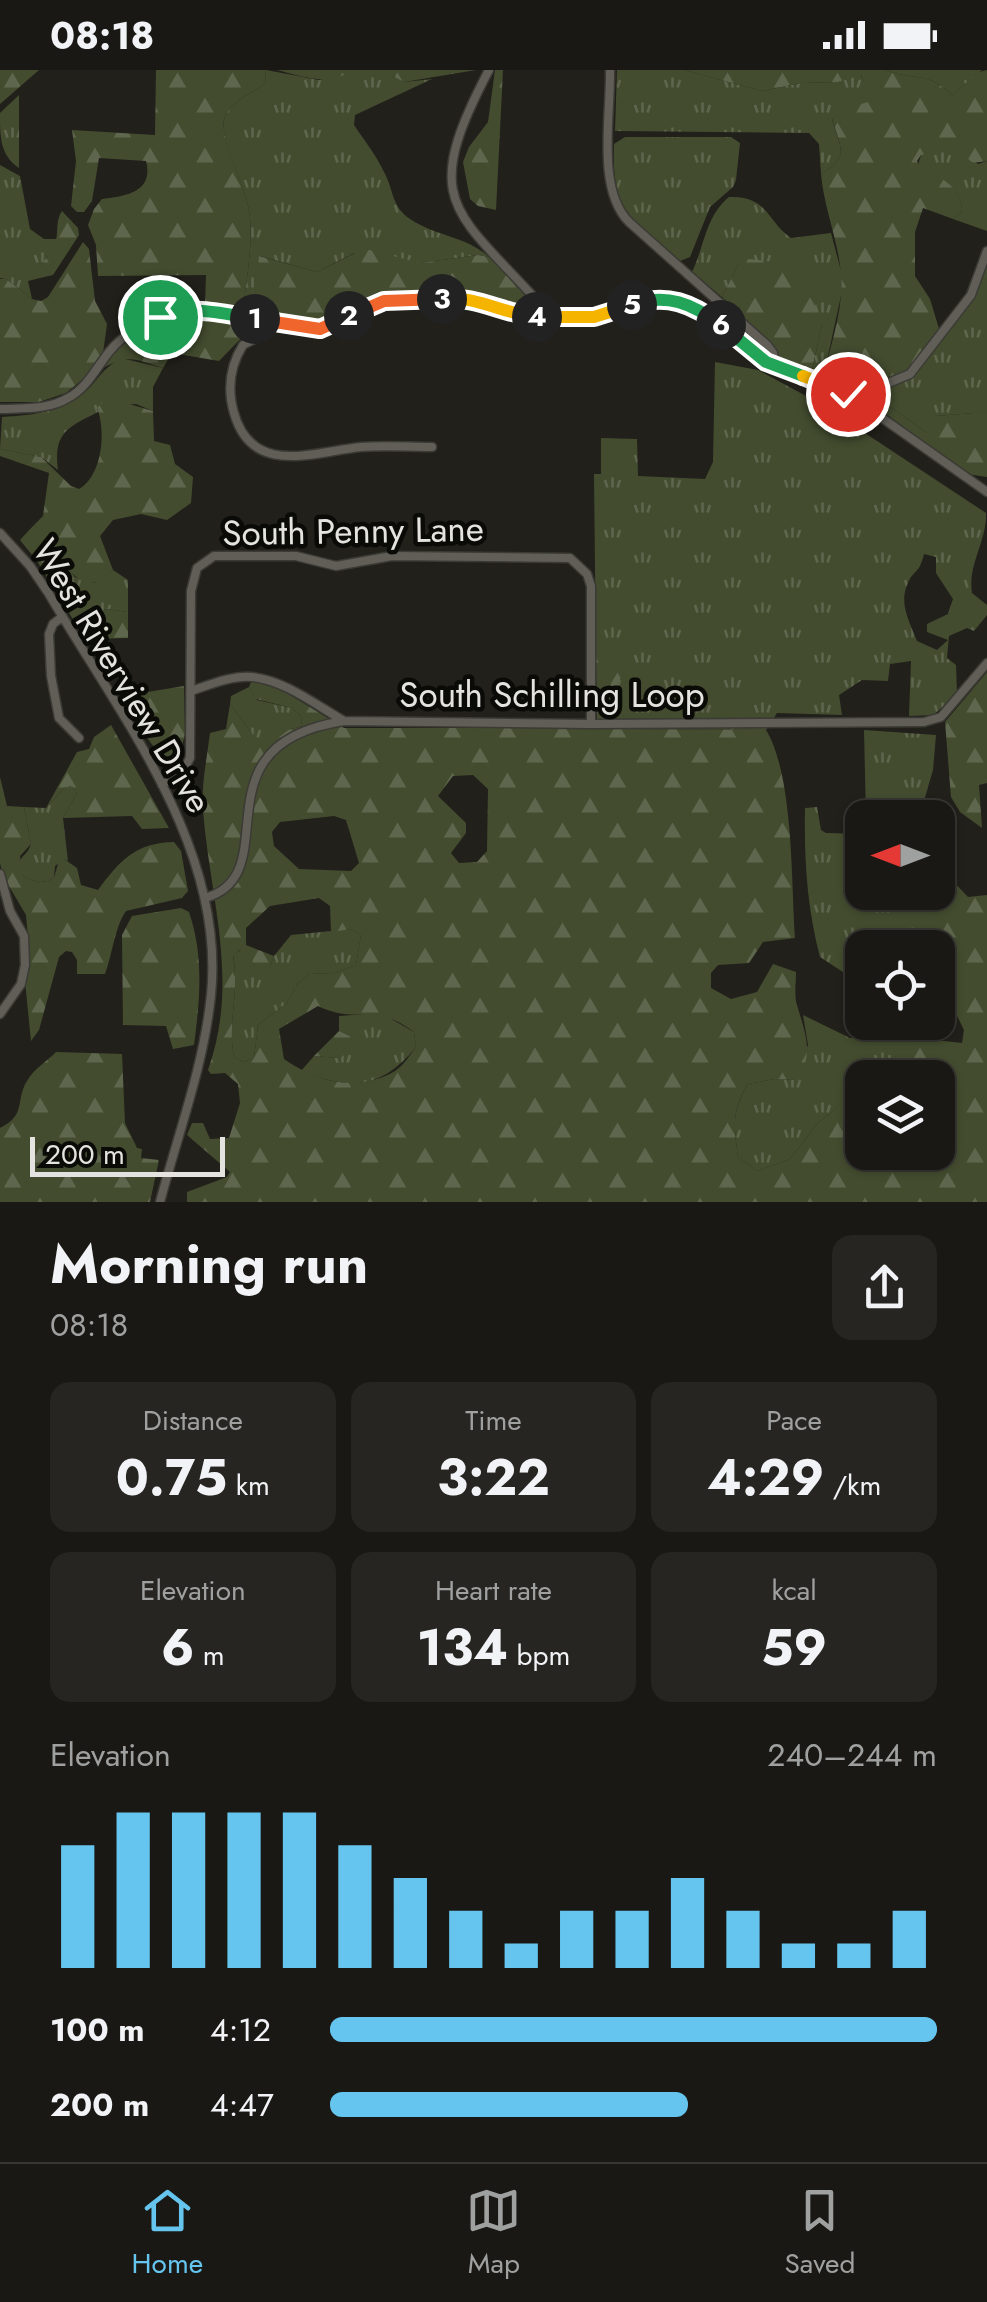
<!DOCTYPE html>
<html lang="en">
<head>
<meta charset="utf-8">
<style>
  body { margin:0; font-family:Jost,sans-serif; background:#272522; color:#f1f3f6; height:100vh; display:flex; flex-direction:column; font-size:38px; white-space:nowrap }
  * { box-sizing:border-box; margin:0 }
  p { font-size:32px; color:#9fa0a0 }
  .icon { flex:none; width:55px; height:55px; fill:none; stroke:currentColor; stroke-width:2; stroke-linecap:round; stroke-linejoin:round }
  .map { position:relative; height:1132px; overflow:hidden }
  .details { display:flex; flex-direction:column; background:#1a1814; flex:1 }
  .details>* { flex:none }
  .needle { width:65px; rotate:270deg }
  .fabs { position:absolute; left:845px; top:730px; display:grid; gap:20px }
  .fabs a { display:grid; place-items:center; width:110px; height:110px; border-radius:20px; background:#1a1814; box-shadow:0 2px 8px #0004,0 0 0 2px #383734; font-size:50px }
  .scale { position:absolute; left:30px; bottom:25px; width:195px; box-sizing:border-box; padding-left:10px; border:5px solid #e4e3df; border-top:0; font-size:28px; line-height:35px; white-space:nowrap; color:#e4e3df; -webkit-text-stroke:8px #0a0a07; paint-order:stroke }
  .pin { position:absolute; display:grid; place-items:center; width:85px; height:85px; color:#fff; margin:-42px; border:5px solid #fff; border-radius:50%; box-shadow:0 2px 10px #0007 }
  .km { position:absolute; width:50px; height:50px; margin:-25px; border-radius:50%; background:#222; color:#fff; font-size:28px; line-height:50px; text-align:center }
  .round { display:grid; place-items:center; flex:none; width:105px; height:105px; border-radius:20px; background:#272522 }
  .head { display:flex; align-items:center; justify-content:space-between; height:170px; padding:0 50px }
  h1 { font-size:55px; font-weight:700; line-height:75px }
  .stats { display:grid; grid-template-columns:repeat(3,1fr); gap:15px; height:170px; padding:10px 50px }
  .stats div { display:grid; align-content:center; border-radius:20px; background:#272522; text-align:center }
  .stats b { font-size:50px; font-weight:700 }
  .stats small { font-size:28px; font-weight:400 }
  .stats p { font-size:28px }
  .chart { height:280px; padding:20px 50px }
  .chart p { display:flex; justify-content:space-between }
  .chart svg { width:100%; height:180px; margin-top:10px; stroke:#65c5ee; stroke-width:6 }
  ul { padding:0 50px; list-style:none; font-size:32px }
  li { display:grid; grid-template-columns:160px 120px 1fr; align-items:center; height:75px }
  li i { height:25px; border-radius:12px; background:#65c5ee }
  .status { display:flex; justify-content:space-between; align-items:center; height:70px; padding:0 50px; background:#1a1814; direction:ltr }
  .status svg { height:28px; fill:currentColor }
  .menu { display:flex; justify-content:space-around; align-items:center; height:140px; border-top:2px solid #383734; background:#1a1814; font-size:28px; color:#9fa0a0 }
  .menu a { display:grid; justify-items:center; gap:5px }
  .menu .on { color:#65c5ee }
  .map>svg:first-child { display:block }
  .grass { fill:url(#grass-tufts); fill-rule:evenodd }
  .forest { fill:url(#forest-firs); fill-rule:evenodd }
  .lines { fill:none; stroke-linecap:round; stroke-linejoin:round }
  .minor-casing { stroke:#3b3a35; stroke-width:11 }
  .minor { stroke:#605e57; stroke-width:8 }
  .split-1-casing { stroke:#fff; stroke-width:20 }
  .split-2-casing { stroke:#fff; stroke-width:20 }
  .split-3-casing { stroke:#fff; stroke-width:20 }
  .split-4-casing { stroke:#fff; stroke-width:20 }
  .split-5-casing { stroke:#fff; stroke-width:20 }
  .split-6-casing { stroke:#fff; stroke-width:20 }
  .split-7-casing { stroke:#fff; stroke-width:20 }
  .split-8-casing { stroke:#fff; stroke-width:20 }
  .split-1 { stroke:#22a559; stroke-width:12 }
  .split-2 { stroke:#f0652b; stroke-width:12 }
  .split-3 { stroke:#f0652b; stroke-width:12 }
  .split-4 { stroke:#f5b400; stroke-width:12 }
  .split-5 { stroke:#f5b400; stroke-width:12 }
  .split-6 { stroke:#22a559; stroke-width:12 }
  .split-7 { stroke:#22a559; stroke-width:12 }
  .split-8 { stroke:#f5b400; stroke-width:12 }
  .labels { text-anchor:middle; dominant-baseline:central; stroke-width:9; stroke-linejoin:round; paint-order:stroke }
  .street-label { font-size:35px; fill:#e4e3df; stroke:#0a0a07 }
</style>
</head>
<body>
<div class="status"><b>08:18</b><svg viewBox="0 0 49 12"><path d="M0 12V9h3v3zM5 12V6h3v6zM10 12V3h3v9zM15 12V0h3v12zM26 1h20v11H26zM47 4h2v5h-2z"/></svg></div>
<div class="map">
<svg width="987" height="1132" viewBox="0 0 987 1132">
  <defs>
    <pattern id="grass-tufts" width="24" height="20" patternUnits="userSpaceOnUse" patternTransform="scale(2.5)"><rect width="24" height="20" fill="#434c2f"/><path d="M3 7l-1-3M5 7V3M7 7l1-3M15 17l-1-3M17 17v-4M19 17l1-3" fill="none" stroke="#5e664d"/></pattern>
    <pattern id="forest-firs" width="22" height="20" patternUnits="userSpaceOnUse" patternTransform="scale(2.5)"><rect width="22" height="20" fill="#434c2f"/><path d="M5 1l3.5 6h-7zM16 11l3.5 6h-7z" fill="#5e664d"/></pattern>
  </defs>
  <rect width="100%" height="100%" fill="#22201a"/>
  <path class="grass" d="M266 0 319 10 352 0H392V6L404 12 432 9 355 45 354 55C364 70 376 85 384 102 394 120 391 136 410 149 435 166 468 167 489 187L478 185 420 193 354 183 317 202 260 186 253 244 243 242C246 210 254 172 249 140 245 113 220 72 224 50 228 33 251 23 265 14Z
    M617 0H684L762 21 801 13 838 12 860 4 873 28 872 32 832 49C840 79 851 86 821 104L819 74 809 63 615 61Z
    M886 0H982L952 25C926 0 917 12 886 0Z
    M19 25V98C0 85 0 67 0 43Z
    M625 67H731L740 73 736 110 733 117 710 137 690 187 680 191C628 147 612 147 614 74Z
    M947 77 957 78 978 94 987 91V161L953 149 962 141C963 116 937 107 918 95L921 85Z
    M0 95 20 106 30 159 44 169H57L53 180 40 195V208L28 211 32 229 5 208H0Z
    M729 127C768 125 767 152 791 168L831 163 841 201 842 221 823 309 811 304 822 255 739 193 722 227 692 202C705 175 705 147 729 127Z
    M987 191V342L935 346V363H927L866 319H886L914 306 974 225Z
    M121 288 163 298 153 317V341L136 334 97 338 98 342C68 357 53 363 58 400L41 387 0 379 2 347C35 345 68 342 92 315 102 303 107 296 121 288Z
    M715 292 758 300 821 334 986 443C987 471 967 496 972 523L987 535V545L974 561 967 558 949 566 947 588 956 595 957 625 933 645 909 646 911 591 890 594 888 611 862 610 839 625 842 645 777 643 766 660 632 659C609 631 614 616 631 587H596L594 404H601V368L637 369 638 406 705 409 713 392ZM924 484 936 487V503L953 529 948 544 927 554V562L948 570 937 580 917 571C910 553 898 533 908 513 913 500 919 505 924 484Z
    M34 455 75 507 94 513 113 500 128 510V542L106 539 93 548V569H85L37 491 20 470Z
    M249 617 257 630 292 638 301 646 302 656 288 660 268 677C252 669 242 648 230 634L231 626Z
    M864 660 936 665 933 700 924 731 928 747H866Z
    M72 716 77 723 63 748 68 791 64 789 55 796 54 808C42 815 34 812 23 806 15 783 26 790 31 774L24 737 46 738 64 718Z
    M817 737 821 760 826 763 862 764V822L927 823 934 863 930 877 862 878V902L846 904 820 887C807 837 804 789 805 738Z
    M351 859 361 865 356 895 332 904 310 903 297 914 287 933 258 955 254 988 243 992 234 987C227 952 240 923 233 885L241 880 253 888 254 898 269 899 274 886 291 865Z
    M381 943 414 962 416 977C381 1020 350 1020 301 1001L314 986 340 988 350 966 339 961V946Z
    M803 945 850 968 898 966V1007L862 1008V1034L840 1035 817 1054 790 1089 757 1101 738 1087C734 1056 731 1042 748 1014L774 1009 794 1010 808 975Z"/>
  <path class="forest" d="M0 0H39L0 34Z
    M156 0H266L265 14C251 23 228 33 224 50 220 70 245 114 249 140 254 172 246 210 243 242L205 236 206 205 98 206 96 175 88 155 94 139 102 129C126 126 154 122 146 91L99 88 92 131 84 142H77L71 136 76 91 72 60 155 65Z
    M277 0H352V1C327 16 304 7 277 0Z
    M392 0H476L404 12 392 6Z
    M495 0H503L496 140 478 136 470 129 463 92 469 77 488 52Z
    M684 0H886C917 12 926 0 952 25L979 2 987 0V91L973 93C949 71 949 81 921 85L917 91 919 95C938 107 963 116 962 141L953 149 923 138 915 162V206L930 229 940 262C897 318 901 311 833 312L823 309C830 276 844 239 841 206 839 172 824 139 821 104 851 86 840 78 832 48L838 40 872 31 861 5 838 12 801 13 762 21Z
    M62 141 78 158 79 165 53 205 40 208V195C46 188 52 182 55 174 59 162 55 151 62 141Z
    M83 172 89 179 95 231 107 254 103 283 83 309 66 323 39 332H0V209L5 208 32 229 41 231 48 227Z
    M370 180 420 193 478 185 489 187 539 238 540 244C519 241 501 233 480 227 458 220 411 223 387 226 363 228 351 243 330 251 308 260 276 248 253 244L259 186 317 202 355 183Z
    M749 189 791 194 803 204 822 255 811 304 780 291 776 280 722 227 739 193Z
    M181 244H201L254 255 219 291 172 283 163 298C137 290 129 283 103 298 122 270 148 253 181 244Z
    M851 318 866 319 927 363 935 362V346L987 342V407L967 404Z
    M119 331 153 341 154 371 170 375 175 394 193 407 191 433 167 450 141 444 113 450 100 466 113 500C107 504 99 512 92 513 74 516 45 469 34 455L43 446 49 403 0 386V379L41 387 71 416 79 419C103 405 106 360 97 338L103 332Z
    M106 539 128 542V568L93 569V548Z
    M596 587H632C614 616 609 630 632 659L766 660C794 706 791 813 795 868L763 872 749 893 718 895 711 903V918L731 929 757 922 773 894 796 902C796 912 794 926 797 935 804 960 817 989 794 1010L774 1009 748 1014C731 1041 734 1056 738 1087L757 1101 790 1089 817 1054 841 1034H862V1082H938V1008L898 1007V966L962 973 964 960 938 907V878L930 877 933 864 927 823 938 822V804L949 807 968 827 987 825V1132H187V1122L227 1107 230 1102 187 1065 192 1053H203L210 1069 229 1068 240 1033 238 1014 225 1003 211 1004 208 1000C240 910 210 830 203 740 201 715 207 688 210 663L226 659 230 634C242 648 252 669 268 676L288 660 302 656 301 646 292 638 256 629 249 617 252 610 277 617 344 658H597ZM473 705 488 719 487 781 477 792 459 793 451 783 466 763V753L438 726 453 706ZM334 746 346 750 359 793 351 801 299 799 274 776 272 762 280 752ZM319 828 330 836 331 862 351 859 361 865 356 895 332 904 310 903 297 914 287 933 258 955 254 988 243 992 234 987C227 952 240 923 233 886L240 880 252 888 254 898 261 903 269 899 274 886 246 875V858L270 836ZM318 936C357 955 375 932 414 962L416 977C410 985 403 996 395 1001 357 1023 317 1012 284 989L279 959Z
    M987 602V713L979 715 982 758 960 742 951 727 945 652Z
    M184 616 185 664 179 688 168 696 117 627Z
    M111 655 169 758 142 759 132 746 63 748 77 723 72 716 64 718 46 738 77 682 89 679 94 667Z
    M0 707 7 736 24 737 31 774 20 786 23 806C34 812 42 815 54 808L59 790 64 789 77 798 81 815 98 820C121 789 136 773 174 772L181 781 188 821 182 828 126 841C115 856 112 886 105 904H77V890L72 882 66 881 59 887 39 960 31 971 25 911 28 868 26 845 3 806 0 793Z
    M181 838 189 842C204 886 200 930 194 975L173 979 166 956 123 955 122 865 132 846Z
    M339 961 350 966 351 980 340 988 314 986Z
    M56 982 122 984 125 1053 137 1078 142 1079 141 1088 159 1090 150 1132H0V1058C27 1045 15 1030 27 1011 33 1000 47 991 56 982Z"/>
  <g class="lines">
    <g class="minor-casing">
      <path id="minor" d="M489 0C419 133 453 138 543 237L545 247
        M610 0C611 44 596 119 629 152L767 275 773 283 775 296
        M270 252 262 265 243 275C230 296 227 319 234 343 252 407 313 382 361 377 385 375 409 377 432 377
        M834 315 886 314 910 304 971 225 987 181
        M0 339C23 338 48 340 68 328 87 318 96 298 109 282 123 264 152 247 174 242 221 231 272 258 319 259L336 254 362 238 384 231 463 227 523 245 569 248 614 242 650 228 677 231 718 252 766 292 848 324 987 422
        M0 463 30 496 49 524C120 646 226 777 211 925 204 995 178 1064 160 1132
        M62 547 53 554 49 564 51 606 59 648 79 668
        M191 621C209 615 232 605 252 607 284 610 316 635 344 651
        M162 715 182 703 190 688 191 521 197 498 214 486H296L336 496 392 486 570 488 587 504 591 516V654
        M0 804 10 841 24 866 25 895 21 914 0 944
        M205 828C290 804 190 674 344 651L591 654 924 652 941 647 987 593"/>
    </g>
    <use href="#minor" class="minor"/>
  </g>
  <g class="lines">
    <g class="split-1-casing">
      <path id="split-1" d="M160 247C192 235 222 243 255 249"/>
    </g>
    <g class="split-2-casing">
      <path id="split-2" d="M255 249 320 259 349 246"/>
    </g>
    <g class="split-3-casing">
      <path id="split-3" d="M349 246 384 231 442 229"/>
    </g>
    <g class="split-4-casing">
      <path id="split-4" d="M442 229C476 225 503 244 537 247"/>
    </g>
    <g class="split-5-casing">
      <path id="split-5" d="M537 247H594L632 235"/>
    </g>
    <g class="split-6-casing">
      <path id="split-6" d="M632 235C666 222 693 234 721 255"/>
    </g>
    <g class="split-7-casing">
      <path id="split-7" d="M721 255 766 292 803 306"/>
    </g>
    <g class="split-8-casing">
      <path id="split-8" d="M803 306 848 324"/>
    </g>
    <use href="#split-1" class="split-1"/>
    <use href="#split-2" class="split-2"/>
    <use href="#split-3" class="split-3"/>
    <use href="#split-4" class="split-4"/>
    <use href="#split-5" class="split-5"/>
    <use href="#split-6" class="split-6"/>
    <use href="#split-7" class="split-7"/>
    <use href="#split-8" class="split-8"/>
  </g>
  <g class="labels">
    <g class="street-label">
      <text transform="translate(353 461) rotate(-1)">South Penny Lane</text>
      <text transform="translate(122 606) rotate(59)">West Riverview Drive</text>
      <text x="552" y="625">South Schilling Loop</text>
    </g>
  </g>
</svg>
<div class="fabs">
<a><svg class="needle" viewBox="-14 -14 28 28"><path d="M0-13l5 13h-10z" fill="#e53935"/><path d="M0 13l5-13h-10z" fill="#9fa0a0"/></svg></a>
<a><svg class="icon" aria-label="locate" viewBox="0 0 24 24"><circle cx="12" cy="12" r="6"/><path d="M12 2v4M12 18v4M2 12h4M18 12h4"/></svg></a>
<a><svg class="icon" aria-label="layers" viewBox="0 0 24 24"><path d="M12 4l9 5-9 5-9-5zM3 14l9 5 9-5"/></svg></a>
</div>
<div class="scale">200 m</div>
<div class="pin" style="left:160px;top:247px;background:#1e9e55"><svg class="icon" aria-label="arrive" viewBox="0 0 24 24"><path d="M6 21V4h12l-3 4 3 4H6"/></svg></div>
<div class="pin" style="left:848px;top:324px;background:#d93025"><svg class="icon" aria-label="check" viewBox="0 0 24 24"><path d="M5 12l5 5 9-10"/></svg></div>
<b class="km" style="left:255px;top:249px">1</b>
<b class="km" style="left:349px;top:246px">2</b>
<b class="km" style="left:442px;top:229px">3</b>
<b class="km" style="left:537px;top:247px">4</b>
<b class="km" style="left:632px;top:235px">5</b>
<b class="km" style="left:721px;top:255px">6</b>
</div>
<section class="details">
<div class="head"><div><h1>Morning run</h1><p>08:18</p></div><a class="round"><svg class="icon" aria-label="share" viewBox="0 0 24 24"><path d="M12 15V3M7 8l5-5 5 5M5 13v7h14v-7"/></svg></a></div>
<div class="stats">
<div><p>Distance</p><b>0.75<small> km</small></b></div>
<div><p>Time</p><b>3:22</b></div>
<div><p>Pace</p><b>4:29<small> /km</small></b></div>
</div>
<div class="stats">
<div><p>Elevation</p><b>6<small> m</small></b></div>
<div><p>Heart rate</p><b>134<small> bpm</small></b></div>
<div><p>kcal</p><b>59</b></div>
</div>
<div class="chart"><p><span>Elevation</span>240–244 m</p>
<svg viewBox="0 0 160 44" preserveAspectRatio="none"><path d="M5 44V14M15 44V6M25 44V6M35 44V6M45 44V6M55 44V14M65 44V22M75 44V30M85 44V38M95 44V30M105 44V30M115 44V22M125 44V30M135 44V38M145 44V38M155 44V30"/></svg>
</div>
<ul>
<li><b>100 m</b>4:12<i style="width:100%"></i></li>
<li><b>200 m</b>4:47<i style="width:59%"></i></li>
</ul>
</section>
<nav class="menu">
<a class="on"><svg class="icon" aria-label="home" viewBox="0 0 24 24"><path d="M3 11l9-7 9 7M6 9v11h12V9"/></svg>Home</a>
<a><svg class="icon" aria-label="map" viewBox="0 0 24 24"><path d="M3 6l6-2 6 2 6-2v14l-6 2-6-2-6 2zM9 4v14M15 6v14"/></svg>Map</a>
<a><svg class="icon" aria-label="saved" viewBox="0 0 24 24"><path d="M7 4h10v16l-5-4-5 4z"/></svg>Saved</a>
</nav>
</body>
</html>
